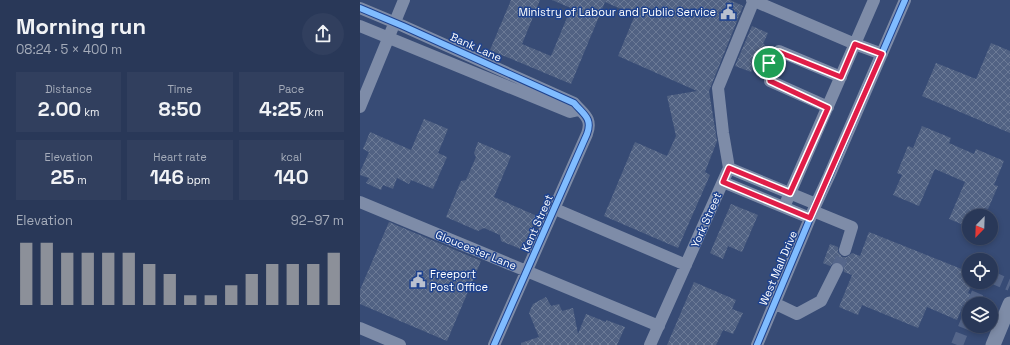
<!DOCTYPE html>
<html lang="en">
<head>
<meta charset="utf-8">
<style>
  body { margin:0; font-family:"Space Grotesk",sans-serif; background:#313f5e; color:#f1f3f6; height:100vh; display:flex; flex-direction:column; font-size:15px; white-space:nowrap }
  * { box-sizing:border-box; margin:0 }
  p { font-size:13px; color:#a5acba }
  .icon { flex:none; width:22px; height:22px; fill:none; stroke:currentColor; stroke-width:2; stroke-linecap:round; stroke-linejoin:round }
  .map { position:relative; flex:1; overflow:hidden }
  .drawer { display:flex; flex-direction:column; background:#293858; width:360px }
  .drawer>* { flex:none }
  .needle { width:26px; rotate:203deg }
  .buttons { position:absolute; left:602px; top:209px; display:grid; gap:8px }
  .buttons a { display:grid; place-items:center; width:36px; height:36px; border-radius:50%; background:#293858; box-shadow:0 2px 6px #0003,0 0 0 1px #45526e; font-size:20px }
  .pin { position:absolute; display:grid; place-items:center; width:34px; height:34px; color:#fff; margin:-17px; border:2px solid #fff; border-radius:50%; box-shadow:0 1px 4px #0007 }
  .round { display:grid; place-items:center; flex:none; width:42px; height:42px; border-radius:21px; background:#313f5e }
  .head { display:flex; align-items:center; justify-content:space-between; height:68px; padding:0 16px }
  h1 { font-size:22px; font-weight:700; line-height:30px }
  .metrics { display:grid; grid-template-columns:repeat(3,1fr); gap:6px; height:68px; padding:4px 16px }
  .metrics div { display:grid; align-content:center; border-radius:0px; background:#313f5e; text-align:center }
  .metrics b { font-size:20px; font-weight:700 }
  .metrics small { font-size:11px; font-weight:400 }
  .metrics p { font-size:11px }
  .chart { height:112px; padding:8px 16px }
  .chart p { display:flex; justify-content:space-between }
  .chart svg { width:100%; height:72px; margin-top:4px; stroke:#8c9099; stroke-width:6 }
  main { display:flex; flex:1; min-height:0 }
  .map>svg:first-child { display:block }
  .building { fill:url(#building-cross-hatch) }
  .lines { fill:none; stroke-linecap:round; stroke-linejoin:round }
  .minor-tunnel { stroke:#55668a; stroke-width:12; stroke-dasharray:12 6; stroke-linecap:butt }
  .minor { stroke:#7e8ca8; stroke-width:12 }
  .major { stroke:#7e8ca7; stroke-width:15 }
  .cycleway-casing { stroke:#1e428e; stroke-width:8 }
  .cycleway { stroke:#80bcff; stroke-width:6 }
  .route-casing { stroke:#fff; stroke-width:8 }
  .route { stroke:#e11d48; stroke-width:5 }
  .labels { text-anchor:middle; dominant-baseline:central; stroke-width:3; stroke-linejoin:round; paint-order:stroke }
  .poi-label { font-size:11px; fill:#fff; stroke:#1e428e; text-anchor:end }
  .street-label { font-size:11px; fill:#fff; stroke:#1e428e }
</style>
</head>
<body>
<main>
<section class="drawer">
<div class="head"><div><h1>Morning run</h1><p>08:24 · 5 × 400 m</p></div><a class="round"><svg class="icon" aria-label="share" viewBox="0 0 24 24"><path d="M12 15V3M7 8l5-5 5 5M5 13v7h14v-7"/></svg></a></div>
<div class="metrics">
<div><p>Distance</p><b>2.00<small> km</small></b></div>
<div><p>Time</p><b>8:50</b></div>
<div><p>Pace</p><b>4:25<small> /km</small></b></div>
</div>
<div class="metrics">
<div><p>Elevation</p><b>25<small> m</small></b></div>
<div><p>Heart rate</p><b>146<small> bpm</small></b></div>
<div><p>kcal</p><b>140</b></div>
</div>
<div class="chart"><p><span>Elevation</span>92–97 m</p>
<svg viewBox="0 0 160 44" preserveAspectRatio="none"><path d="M5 44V6M15 44V6M25 44V12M35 44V12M45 44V12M55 44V12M65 44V19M75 44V25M85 44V38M95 44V38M105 44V32M115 44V25M125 44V19M135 44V19M145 44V19M155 44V12"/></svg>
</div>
</section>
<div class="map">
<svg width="650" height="345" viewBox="0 0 650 345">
  <defs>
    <pattern id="building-cross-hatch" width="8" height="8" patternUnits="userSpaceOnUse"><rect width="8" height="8" fill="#516283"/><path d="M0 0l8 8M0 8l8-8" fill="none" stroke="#6b7a96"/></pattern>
  </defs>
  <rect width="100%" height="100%" fill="#374b75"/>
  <path class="building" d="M151 0H180L162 44 191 56 211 8 192 0H370L383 6 349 91 357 141 345 172 350 175 318 248 244 216 275 142 307 156 316 136 307 96 337 91 258 56 275 15 245 2 211 84 130 50Z
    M392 26 408 33 403 44 405 45 391 72 375 66Z
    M631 43 650 51V133L562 96 576 63 616 79Z
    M64 119 88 129 78 153 87 157 73 189 51 180 49 184 37 178 33 189 23 185 21 190 6 183 9 178 0 175V172L9 152 3 149 10 132 51 150Z
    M562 126 591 138 589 143 614 154 616 149 644 161 634 185 638 186 628 209 624 208 621 216H609V227L589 219 605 182 575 169 559 206 533 195 542 175 537 173 548 146 553 148Z
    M118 142 151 156 134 197 177 216 163 250 141 241 140 235 124 228 118 231 86 217 101 181 106 180 116 157 114 153Z
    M371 204 398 215 382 252 368 246 363 259 350 253Z
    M29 222 121 261 87 341 0 304V290Z
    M509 232 609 272V282H613L608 293 633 304H609V307L603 305 597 320 567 307 558 328 502 305 498 315 479 307 492 275 484 272 483 265 480 262 473 263 470 266 463 263 470 244 478 247V252L482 257H487L492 253 500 256Z
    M334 282 376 300 372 309 383 313 373 334 363 330 356 345H307Z
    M186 297 191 306 199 304 202 311 213 308 218 334 226 314 246 322V320L265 327 257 345H161V343L179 337 169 313 173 304Z"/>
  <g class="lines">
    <path class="minor-tunnel" d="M477 269 485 250
      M631 277 650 285
      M613 304 622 282
      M597 345 609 315"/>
    <path class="minor" d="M392 0 495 44 522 54
      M0 8 43 26 214 103C223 114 233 118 227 134L134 345
      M0 26 210 112 219 110
      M0 107 44 0
      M468 107 410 81 409 63 419 51 481 77
      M369 168 456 204
      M363 182 450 218
      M0 202 299 326
      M424 207 514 0
      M195 209 326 265
      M453 211 492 227 485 250
      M414 303 437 314 461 301 477 269
      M0 328 40 345
      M290 345 369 168 363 133 358 88 394 0
      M397 345 456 204 469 176 545 0"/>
    <path class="major" d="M633 345 650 304"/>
    <g class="cycleway-casing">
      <path id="cycleway" d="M0 8 43 26 214 103C223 114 233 118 227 134L134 345
        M397 345 456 204 469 176 545 0"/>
    </g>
    <use href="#cycleway" class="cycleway"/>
  </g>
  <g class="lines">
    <g class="route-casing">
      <path id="route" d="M495 44 522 54 450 218 363 182 369 168 430 193 468 108 410 81 409 63 419 52 481 77Z"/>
    </g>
    <use href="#route" class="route"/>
  </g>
  <defs>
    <g id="civic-bare" transform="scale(1.2)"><path d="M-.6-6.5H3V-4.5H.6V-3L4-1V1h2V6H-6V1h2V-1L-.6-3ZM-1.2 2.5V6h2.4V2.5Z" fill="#b9c0cf" stroke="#1e428e" stroke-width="2.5" paint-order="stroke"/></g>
  </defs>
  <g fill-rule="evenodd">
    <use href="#civic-bare" x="368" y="12"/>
    <use href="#civic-bare" x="58" y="280"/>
  </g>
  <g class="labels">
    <g class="poi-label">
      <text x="356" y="12">Ministry of Labour and Public Service</text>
      <text x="70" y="274" text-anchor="start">Freeport<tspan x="70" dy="13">Post Office</tspan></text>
    </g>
    <g class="street-label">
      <text transform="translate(116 47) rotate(24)">Bank Lane</text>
      <text transform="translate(346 220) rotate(-66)">York Street</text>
      <text transform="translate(177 223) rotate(-66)">Kent Street</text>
      <text transform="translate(116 250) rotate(22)">Gloucester Lane</text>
      <text transform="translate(418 268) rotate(-67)">West Mall Drive</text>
    </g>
  </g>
</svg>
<div class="buttons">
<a><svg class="needle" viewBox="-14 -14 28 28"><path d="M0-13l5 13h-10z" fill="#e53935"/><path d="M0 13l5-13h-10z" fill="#a5acba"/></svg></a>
<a><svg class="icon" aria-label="locate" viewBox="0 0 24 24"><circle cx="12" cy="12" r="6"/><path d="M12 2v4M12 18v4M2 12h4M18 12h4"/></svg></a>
<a><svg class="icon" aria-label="layers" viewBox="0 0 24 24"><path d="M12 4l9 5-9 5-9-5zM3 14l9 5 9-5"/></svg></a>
</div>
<div class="pin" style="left:409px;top:63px;background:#1e9e55"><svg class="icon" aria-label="arrive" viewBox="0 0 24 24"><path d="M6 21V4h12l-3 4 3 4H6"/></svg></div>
</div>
</main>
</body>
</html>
